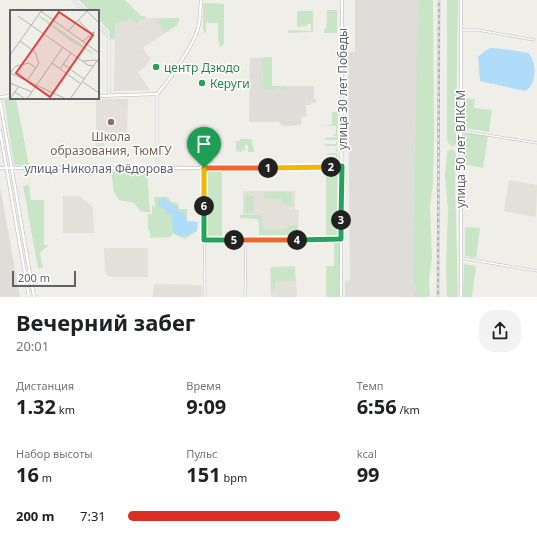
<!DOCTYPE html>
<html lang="ru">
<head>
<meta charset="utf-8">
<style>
  body { margin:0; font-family:"Noto Sans",sans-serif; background:#f2f2f2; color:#202124; height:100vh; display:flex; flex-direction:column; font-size:15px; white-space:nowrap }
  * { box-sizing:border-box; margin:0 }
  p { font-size:13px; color:#757577 }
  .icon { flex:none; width:22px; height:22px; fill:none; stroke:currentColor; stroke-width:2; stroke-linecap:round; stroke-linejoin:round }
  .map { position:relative; height:297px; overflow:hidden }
  .side { display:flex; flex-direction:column; background:#fff; flex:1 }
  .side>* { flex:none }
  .scale { position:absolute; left:12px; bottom:10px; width:64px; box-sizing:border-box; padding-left:4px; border:2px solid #5f6367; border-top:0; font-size:11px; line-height:14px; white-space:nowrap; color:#5f6367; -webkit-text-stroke:3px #fff; paint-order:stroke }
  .pin { position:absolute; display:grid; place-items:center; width:34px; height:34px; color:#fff; margin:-41px -17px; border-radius:50% 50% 50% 0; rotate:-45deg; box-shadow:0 0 4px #0007 }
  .pin .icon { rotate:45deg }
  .km { position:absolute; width:20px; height:20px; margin:-10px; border-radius:50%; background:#222; color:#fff; font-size:11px; line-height:20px; text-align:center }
  .round { display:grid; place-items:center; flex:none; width:42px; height:42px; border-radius:16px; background:#f2f2f2 }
  .headline { display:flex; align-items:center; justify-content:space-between; height:68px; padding:0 16px }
  h1 { font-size:22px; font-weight:700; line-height:30px }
  .metrics { display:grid; grid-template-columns:repeat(3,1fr); gap:6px; height:68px; padding:4px 16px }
  .metrics div { display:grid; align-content:center }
  .metrics b { font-size:20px; font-weight:700 }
  .metrics small { font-size:11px; font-weight:400 }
  .metrics p { font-size:11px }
  ul { padding:0 16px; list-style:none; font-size:13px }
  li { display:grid; grid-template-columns:64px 48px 1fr; align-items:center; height:30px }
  li i { height:10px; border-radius:5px; background:#d93025 }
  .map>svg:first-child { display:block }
  .industrial { fill:#dfddda }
  .education { fill:#e3dfd9 }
  .green { fill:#c8e5c6 }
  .water { fill:#aedcf9 }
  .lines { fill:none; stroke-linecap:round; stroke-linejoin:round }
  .street-casing { stroke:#b5b8bb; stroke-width:2.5 }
  .secondary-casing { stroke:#b4b7bb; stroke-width:3.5 }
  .street { stroke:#fff; stroke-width:1.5 }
  .secondary { stroke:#fff; stroke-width:2.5 }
  .rail-casing { stroke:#b5b6b7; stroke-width:2.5 }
  .rail { stroke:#fff; stroke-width:1; stroke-dasharray:3; stroke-linecap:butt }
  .split-1-casing { stroke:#fff; stroke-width:8 }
  .split-2-casing { stroke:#fff; stroke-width:8 }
  .split-3-casing { stroke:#fff; stroke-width:8 }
  .split-4-casing { stroke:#fff; stroke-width:8 }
  .split-5-casing { stroke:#fff; stroke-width:8 }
  .split-6-casing { stroke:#fff; stroke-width:8 }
  .split-7-casing { stroke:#fff; stroke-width:8 }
  .split-1 { stroke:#f0652b; stroke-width:5 }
  .split-2 { stroke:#f5b400; stroke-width:5 }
  .split-3 { stroke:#22a559; stroke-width:5 }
  .split-4 { stroke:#22a559; stroke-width:5 }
  .split-5 { stroke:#f0652b; stroke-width:5 }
  .split-6 { stroke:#22a559; stroke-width:5 }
  .split-7 { stroke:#f5b400; stroke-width:5 }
  .leisure-dot { fill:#2e9e5b; stroke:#fff; stroke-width:1.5 }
  .education-dot { fill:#8d6e63; stroke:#fff; stroke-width:1.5 }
  .labels { text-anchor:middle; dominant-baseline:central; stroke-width:3; stroke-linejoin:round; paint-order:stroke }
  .leisure-label { font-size:12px; fill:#27864d; stroke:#fff; text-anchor:start }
  .street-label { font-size:12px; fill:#5f6367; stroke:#fff }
  .education-label { font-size:12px; fill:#785e54; stroke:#fff }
  .inset-road { fill:none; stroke:#b2b2b0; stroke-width:1 }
  .view { fill:#dd4440; fill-opacity:0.15; stroke:#dd4440; stroke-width:2 }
  .inset-edge { fill:none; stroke:#5f6367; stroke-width:2 }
</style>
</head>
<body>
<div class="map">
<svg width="537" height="297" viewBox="0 0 537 297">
  <rect width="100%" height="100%" fill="#f0eee8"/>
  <path class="industrial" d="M355 0H419L420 297H345V281L350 280 348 52H355Z
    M272 57V86H314V99L316 100V103H311V105H306V117H302L301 125 283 126 279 122H249L250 58Z
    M0 186 20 297H0Z"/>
  <path class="education" d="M132 18 136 25 146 18H180L177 25 143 48 149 57 151 58 145 67 138 72 150 90 114 91 115 24Z
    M96 99H128L127 132 124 135H104V146L95 147V135H97V130H96Z
    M509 180 537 185 536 217 504 211Z
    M243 191H295V210H299L298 230H261V217L243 216Z
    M63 196H79L93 207 94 233H63Z
    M104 248H148V277H110L105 272Z
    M295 266 297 297H271L270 267Z
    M154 284 202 285V297H153Z"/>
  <path class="green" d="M79 0H125L141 16H145L146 18 136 24 132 18 115 24V39H110V32L98 19V11H90Z
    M419 0H433L434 135 433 185 430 206 432 257 429 281 430 297H414L417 284 413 283 414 174Z
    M447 0H458L456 144 453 147 450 145 447 140Z
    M205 3 224 4V44L220 47 218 38V23H206V34L203 29V5Z
    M327 10H337V33H324V29H326Z
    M299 11H313V32L288 33V30L311 31V24H307V26L297 27V13Z
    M180 18 177 25 165 33 156 19Z
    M272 57V86H287L286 90H281L278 88 276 89H265L262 88 260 83 263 82V80L262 58Z
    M464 98 475 99 474 108 492 110 489 132 465 128 463 125Z
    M4 99H16L29 165H14Z
    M332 112H338L337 157 336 161 326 162V161H336V155H326V154L337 153 335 148H337V146H325V144H336L337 140H325V138L337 137V136H334V134H336V126L317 125H332Z
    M465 133 488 136 483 168 463 164V135Z
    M199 136 213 137V163H198Z
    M240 139H252V146L254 147V152H248V145H245V150H242V152L236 151V142L234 141H240Z
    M453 149 456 153 455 183 458 297H447L446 267 448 209 445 176 447 151Z
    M111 171 147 172 150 212C136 212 142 211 134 203L119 200 114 192Z
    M326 171H339V237H326Z
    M206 172H222V239H206Z
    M29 185 31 200H44V245H49L40 253 43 268H38L23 186Z
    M264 192H292V206L283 204 282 199H265Z
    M246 195 254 196V213H245V196Z
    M154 197H168L171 202 178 203 179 209H187V221L198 222 197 231 185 239 173 234 170 237 150 238V231H148V214H152V206H155Z
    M240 215H262L263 230 287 229 291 225H298V235H259V223L257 219 240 218Z
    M465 227 480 228 476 258 465 256Z
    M334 241 340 242 339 297H326V266H334Z
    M464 264 476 266 472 297H463Z
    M295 267V281H275V290H271V268Z"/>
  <path class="water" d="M491 48C496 48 527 52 528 53 537 60 537 86 525 91L480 81 478 57C479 55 489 48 491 48Z
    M164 198 170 204 176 205 178 211 184 212 187 221 197 222V230C189 236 183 238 174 233L173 229 172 216 166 213 165 209 160 207 158 204 159 200Z"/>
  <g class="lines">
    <g class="street-casing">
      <path id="street" d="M73 0 84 11
        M98 25 109 36V96
        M461 30H478L534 40
        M157 94V168
        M462 131 537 143
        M204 169 205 297
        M204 240 340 239
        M461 258 537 271
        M245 297 246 240"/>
    </g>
    <g class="secondary-casing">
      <path id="secondary" d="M98 96 157 94C169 81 194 44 198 28 201 19 200 9 201 0
        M0 97 11 96
        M0 101 34 297
        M0 131 29 297
        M0 168H254L342 166
        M341 297 342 0
        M461 297V0"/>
    </g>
    <use href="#street" class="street"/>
    <use href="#secondary" class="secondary"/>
    <g class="rail-casing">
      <path id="rail" d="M438 297 439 0"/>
    </g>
    <use href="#rail" class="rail"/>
  </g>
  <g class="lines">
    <g class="split-1-casing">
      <path id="split-1" d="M204 168H268"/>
    </g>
    <g class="split-2-casing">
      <path id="split-2" d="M268 168 331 167"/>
    </g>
    <g class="split-3-casing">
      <path id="split-3" d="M331 167 342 166 341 220"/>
    </g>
    <g class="split-4-casing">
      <path id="split-4" d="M297 240 341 239V220"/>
    </g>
    <g class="split-5-casing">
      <path id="split-5" d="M234 240H297"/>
    </g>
    <g class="split-6-casing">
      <path id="split-6" d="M204 206V240H234"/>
    </g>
    <g class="split-7-casing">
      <path id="split-7" d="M204 168V206"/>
    </g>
    <use href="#split-1" class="split-1"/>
    <use href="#split-2" class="split-2"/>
    <use href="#split-3" class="split-3"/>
    <use href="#split-4" class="split-4"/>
    <use href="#split-5" class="split-5"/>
    <use href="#split-6" class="split-6"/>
    <use href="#split-7" class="split-7"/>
  </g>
  <g class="leisure-dot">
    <circle cx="156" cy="67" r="4"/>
    <circle cx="202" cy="83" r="4"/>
  </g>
  <circle class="education-dot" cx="111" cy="122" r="4"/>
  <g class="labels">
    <g class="leisure-label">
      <text x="164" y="67">центр Дзюдо</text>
      <text x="210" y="83">Керуги</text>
    </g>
    <g class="street-label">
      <text transform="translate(342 89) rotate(-90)">улица 30 лет Победы</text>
      <text transform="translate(460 149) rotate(-90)">улица 50 лет ВЛКСМ</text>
      <text x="99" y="168">улица Николая Фёдорова</text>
    </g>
    <g class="education-label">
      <text x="111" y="136">Школа<tspan x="111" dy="14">образования, ТюмГУ</tspan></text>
    </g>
  </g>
  <g transform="translate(10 10)">
    <rect width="89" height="89" fill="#f0eee8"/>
    <path d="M31 6 82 42 84 45 59 30 29 7Z" fill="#c8e5c6"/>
    <path class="inset-road" d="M29 0 89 43M76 0 89 13M8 6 78 55 83 56M68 10 80 22M58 21 78 0M10 31 25 42 29 53M73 31 85 22 81 23M0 45 32 0M73 51 85 50 89 53M42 53 71 74M53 54 74 69M50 59 61 43M0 63 6 56 19 53 26 58M0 63 56 89M17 71 29 53M73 72 89 83M0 73 22 82M5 82 15 89M0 89 9 76M17 89 53 37M60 89 89 48"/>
    <path class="view" d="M49 2 83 25 40 87 6 63Z"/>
    <rect width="89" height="89" class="inset-edge"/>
  </g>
</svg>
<div class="scale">200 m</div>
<div class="pin" style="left:204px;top:168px;background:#1e9e55"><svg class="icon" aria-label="arrive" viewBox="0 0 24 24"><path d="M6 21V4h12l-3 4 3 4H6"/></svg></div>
<b class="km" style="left:268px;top:168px">1</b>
<b class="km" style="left:331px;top:167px">2</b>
<b class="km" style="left:341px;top:220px">3</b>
<b class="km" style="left:297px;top:240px">4</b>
<b class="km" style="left:234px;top:240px">5</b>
<b class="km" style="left:204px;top:206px">6</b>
</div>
<section class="side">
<div class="headline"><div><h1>Вечерний забег</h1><p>20:01</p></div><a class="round"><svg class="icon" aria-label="share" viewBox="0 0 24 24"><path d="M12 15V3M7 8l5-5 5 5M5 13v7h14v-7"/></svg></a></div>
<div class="metrics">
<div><p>Дистанция</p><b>1.32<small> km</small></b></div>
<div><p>Время</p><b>9:09</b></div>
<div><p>Темп</p><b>6:56<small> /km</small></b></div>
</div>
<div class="metrics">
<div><p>Набор высоты</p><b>16<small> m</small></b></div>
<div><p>Пульс</p><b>151<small> bpm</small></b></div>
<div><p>kcal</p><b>99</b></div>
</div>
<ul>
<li><b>200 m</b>7:31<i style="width:54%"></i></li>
</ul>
</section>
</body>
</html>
